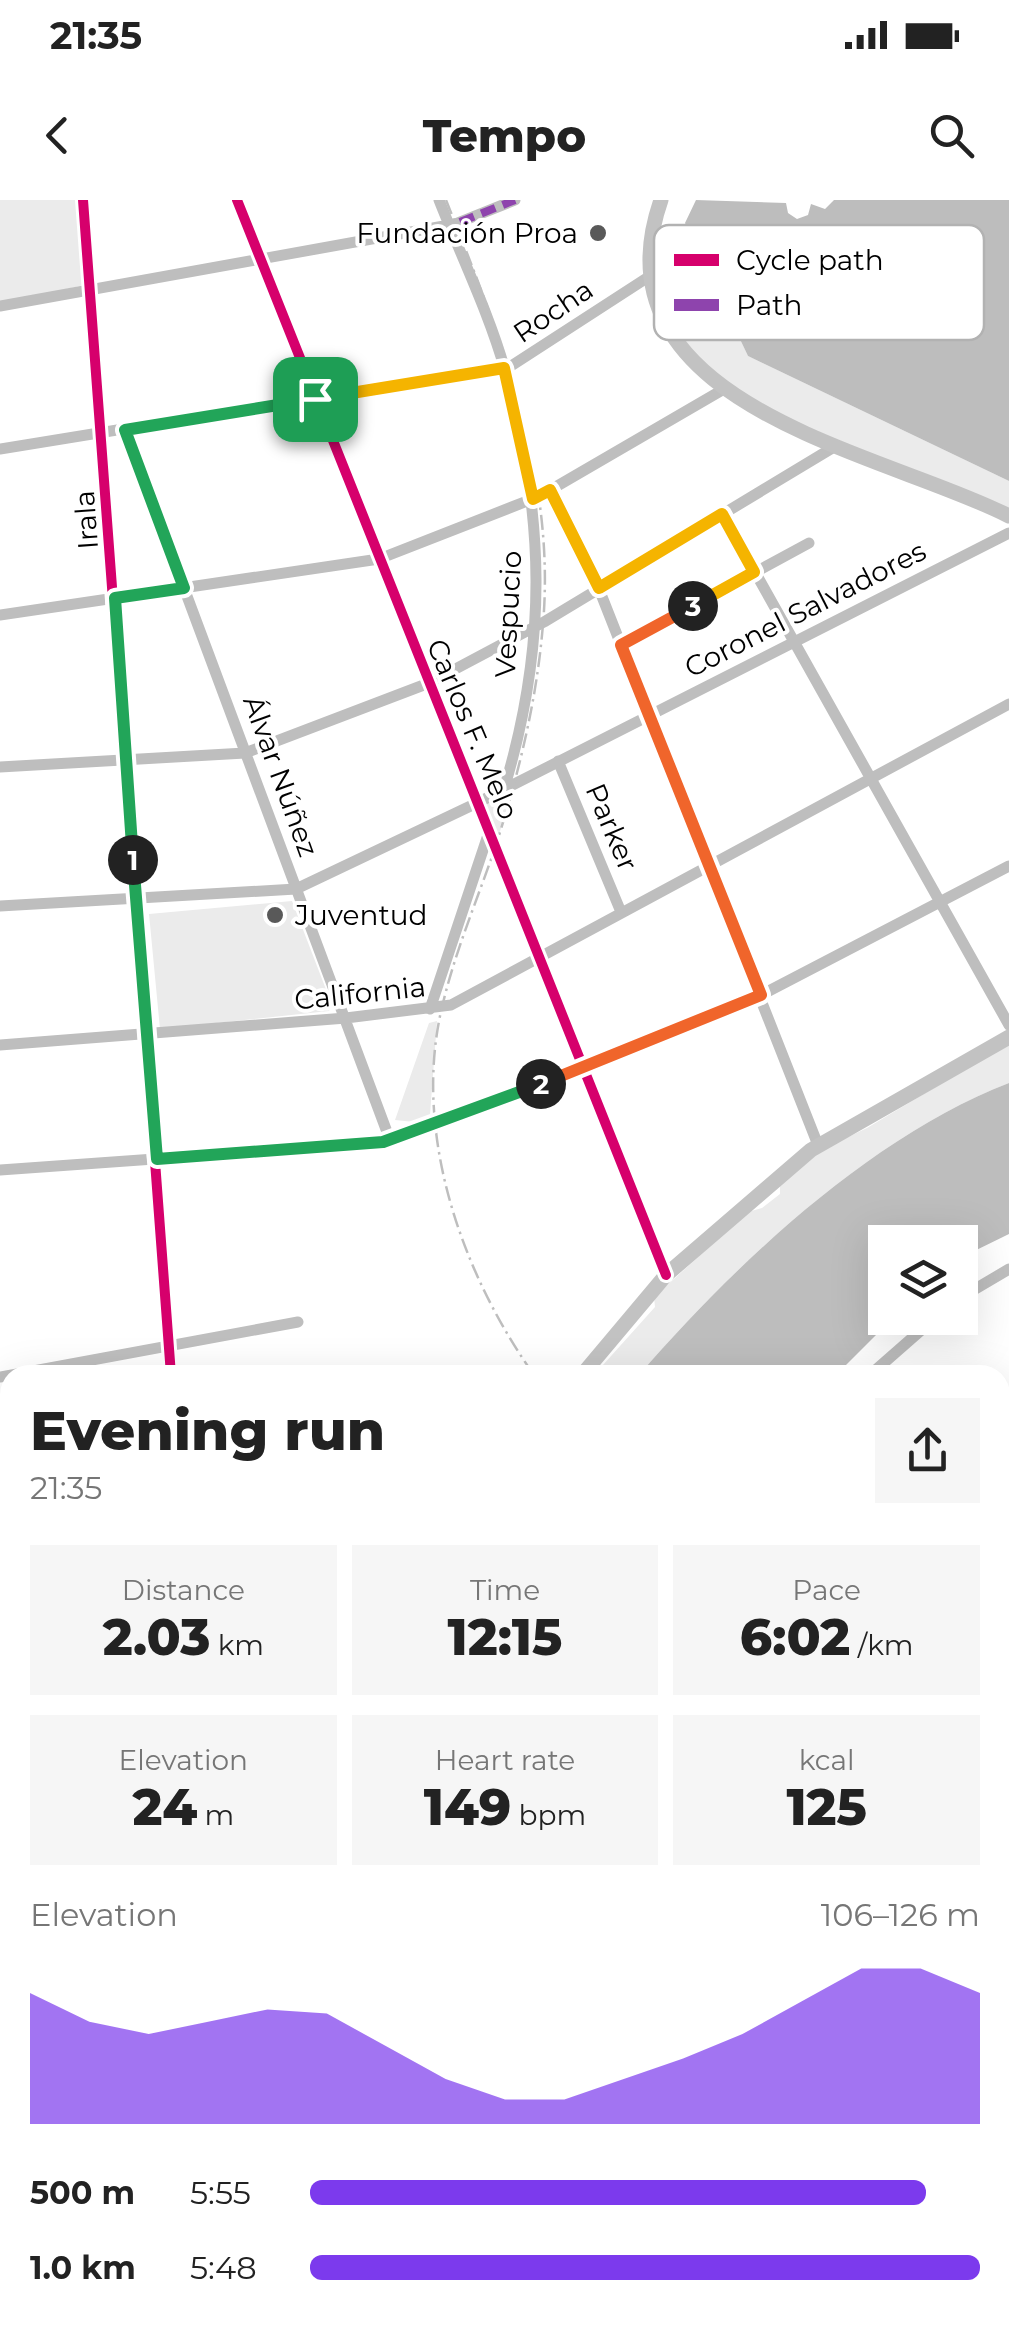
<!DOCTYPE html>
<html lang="en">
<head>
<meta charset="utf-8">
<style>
  body { margin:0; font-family:Montserrat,sans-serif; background:#f6f6f6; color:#222; height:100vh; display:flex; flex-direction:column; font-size:38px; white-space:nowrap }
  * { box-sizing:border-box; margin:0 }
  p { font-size:32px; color:#767676 }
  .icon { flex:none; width:55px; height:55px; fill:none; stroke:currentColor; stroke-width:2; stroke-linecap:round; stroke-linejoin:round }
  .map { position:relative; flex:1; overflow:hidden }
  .sheet { position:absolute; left:0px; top:1165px; width:1010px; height:960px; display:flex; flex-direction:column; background:#fff; border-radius:30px 30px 0 0; box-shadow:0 10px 40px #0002 }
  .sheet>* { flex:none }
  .tools { position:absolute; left:868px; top:1025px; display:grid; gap:20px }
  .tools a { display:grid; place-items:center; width:110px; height:110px; border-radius:0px; background:#fff; box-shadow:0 10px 40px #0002; font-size:50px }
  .pin { position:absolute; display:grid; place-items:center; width:85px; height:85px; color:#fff; margin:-42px; border-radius:20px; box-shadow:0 5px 15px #0006 }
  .km { position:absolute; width:50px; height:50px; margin:-25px; border-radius:50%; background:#222; color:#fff; font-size:28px; line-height:50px; text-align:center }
  .round { display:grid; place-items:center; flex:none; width:105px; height:105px; border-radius:0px; background:#f6f6f6 }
  .headline { display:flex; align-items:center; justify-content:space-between; height:170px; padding:0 30px }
  h1 { font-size:55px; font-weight:800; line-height:75px }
  .metrics { display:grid; grid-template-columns:repeat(3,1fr); gap:15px; height:170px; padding:10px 30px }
  .metrics div { display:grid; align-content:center; border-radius:0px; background:#f6f6f6; text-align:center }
  .metrics b { font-size:50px; font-weight:800 }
  .metrics small { font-size:28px; font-weight:400 }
  .metrics p { font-size:28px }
  .chart { height:280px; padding:20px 30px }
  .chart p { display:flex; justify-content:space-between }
  .chart svg { width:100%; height:180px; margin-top:10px; fill:#7c3aed; opacity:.7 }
  ul { padding:0 30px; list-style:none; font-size:32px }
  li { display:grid; grid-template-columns:160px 120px 1fr; align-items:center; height:75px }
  li i { height:25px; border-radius:12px; background:#7c3aed }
  .status { display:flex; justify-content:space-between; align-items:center; height:70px; padding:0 50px; background:#fff; direction:ltr }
  .status svg { height:28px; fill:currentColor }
  header { display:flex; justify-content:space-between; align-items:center; height:130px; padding:0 30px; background:#fff; font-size:45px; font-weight:800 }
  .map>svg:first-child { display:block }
  .green { fill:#ebebeb }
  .water { fill:#bdbdbd }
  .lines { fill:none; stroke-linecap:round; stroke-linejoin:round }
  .street { stroke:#bebebe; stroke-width:11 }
  .secondary { stroke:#c2c2c2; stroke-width:15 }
  .rail { stroke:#bebebe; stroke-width:2.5; stroke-dasharray:15 5 2.5 5; stroke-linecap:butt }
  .quiet { stroke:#8e44ad; stroke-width:8; stroke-dasharray:15 8; stroke-linecap:butt }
  .cycleway-casing { stroke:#fff; stroke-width:16 }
  .cycleway { stroke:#d6006c; stroke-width:10 }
  .split-1-casing { stroke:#fff; stroke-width:20 }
  .split-2-casing { stroke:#fff; stroke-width:20 }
  .split-3-casing { stroke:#fff; stroke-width:20 }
  .split-4-casing { stroke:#fff; stroke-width:20 }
  .split-1 { stroke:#22a559; stroke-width:12 }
  .split-2 { stroke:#22a559; stroke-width:12 }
  .split-3 { stroke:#f0652b; stroke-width:12 }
  .split-4 { stroke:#f5b400; stroke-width:12 }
  .poi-dot { fill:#595959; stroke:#fff; stroke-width:4 }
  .labels { text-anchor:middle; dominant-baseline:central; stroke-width:8; stroke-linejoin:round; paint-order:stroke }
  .poi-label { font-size:28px; fill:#000; stroke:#fff; text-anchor:end }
  .street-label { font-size:28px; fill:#000; stroke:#fff }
  .key { fill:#fff; stroke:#b2b2b2; stroke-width:2.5 }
  .key-label { font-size:28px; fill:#000 }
</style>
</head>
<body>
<div class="status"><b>21:35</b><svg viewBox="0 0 49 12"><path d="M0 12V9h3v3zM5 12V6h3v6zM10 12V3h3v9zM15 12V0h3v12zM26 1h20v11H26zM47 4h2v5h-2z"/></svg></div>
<header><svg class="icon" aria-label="back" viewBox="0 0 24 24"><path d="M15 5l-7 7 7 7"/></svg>Tempo<svg class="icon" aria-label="search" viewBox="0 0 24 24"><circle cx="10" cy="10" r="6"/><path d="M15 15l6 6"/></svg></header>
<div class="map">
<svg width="1009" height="2125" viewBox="0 0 1009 2125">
  <rect width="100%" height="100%" fill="#fff"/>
  <path class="green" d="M0 0H76L84 85 0 104Z
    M704 60 748 156 1009 281V308C926 275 727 214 683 137 674 120 669 97 662 79Z
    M515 583 496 644 479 602Z
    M292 701 332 805 329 811 160 829 149 714Z
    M437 821 430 915 414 922 395 920 429 823Z
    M1009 843V883C871 936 735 1064 639 1175H594L655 1107 654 1097 748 1012 762 1008 780 994V985L839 936 848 937 867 928Z"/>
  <path class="water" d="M696 0 786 3 788 13 797 19 808 15 811 4 825 9 834 0H1009V281L748 156 685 23Z
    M1009 883V1034L960 1058V1042H885V1118H893L836 1175H639C735 1064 871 936 1009 883Z
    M10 1456V1618L0 1624V1462Z"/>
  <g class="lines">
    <path class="street" d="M83 0 171 1175
      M237 0 666 1075
      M439 0C461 56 489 113 505 170 545 317 548 443 504 589
      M0 106 455 24 515 0
      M125 230 390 940
      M0 249 511 166 653 74
      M551 289 599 389 818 945
      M723 315 1009 825
      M0 415 379 359 540 296 724 189
      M621 445 809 343
      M558 561 621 712
      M0 567 245 553 429 483 544 422 834 247
      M0 706 296 689 479 602 1009 333
      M430 809 490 629
      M0 845 346 818 451 805 1009 504
      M0 970 366 944 401 938 761 795 1009 666
      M960 1098 1009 1069
      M870 1175 935 1118
      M0 1177 298 1122
      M0 1283 10 1290
      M1000 1467 1009 1462
      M1000 1537 1009 1533
      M1000 1550V1556
      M1000 1609 1009 1628
      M0 1656 10 1650
      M1000 1664 1009 1659
      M1000 1709 1009 1705
      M1000 1764 1009 1760
      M1000 1788 1009 1801
      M1000 1866 1009 1878
      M210 2115 214 2125
      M326 2115 330 2125
      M699 2115 704 2125
      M428 2125 451 2115
      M611 2125 635 2115"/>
    <path class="secondary" d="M661 0C589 206 885 252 1009 316
      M582 1175 666 1075 811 950 1009 837
      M0 1432 10 1426
      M443 2115 448 2125
      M496 2115 501 2125
      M57 2125 83 2115"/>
    <path class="rail" d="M446 0C500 136 556 274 543 424 537 499 519 573 496 645 478 698 456 749 443 803 411 930 461 1072 534 1175
      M1000 1809 1009 1823"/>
    <path class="quiet" d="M460 22 515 0"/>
    <g class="cycleway-casing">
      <path id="cycleway" d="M83 0 171 1175
        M237 0 666 1075"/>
    </g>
    <use href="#cycleway" class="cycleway"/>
  </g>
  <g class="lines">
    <g class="split-1-casing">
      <path id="split-1" d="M133 660 115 398 184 388 125 230 315 199"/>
    </g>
    <g class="split-2-casing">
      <path id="split-2" d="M133 660 157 959 383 942 541 884"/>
    </g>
    <g class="split-3-casing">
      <path id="split-3" d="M541 884 761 795 621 445 693 406"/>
    </g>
    <g class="split-4-casing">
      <path id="split-4" d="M315 199 504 168 533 299 550 290 599 388 722 314 754 372 693 406"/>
    </g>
    <use href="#split-1" class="split-1"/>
    <use href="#split-2" class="split-2"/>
    <use href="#split-3" class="split-3"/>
    <use href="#split-4" class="split-4"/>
  </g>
  <g class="poi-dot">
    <circle cx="598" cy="33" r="10"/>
    <circle cx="275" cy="715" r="10"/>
  </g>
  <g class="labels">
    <g class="poi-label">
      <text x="578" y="33">Fundación Proa</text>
      <text x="295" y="715" text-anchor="start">Juventud</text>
    </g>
    <g class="street-label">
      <text transform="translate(553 111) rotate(-34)">Rocha</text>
      <text transform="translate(86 320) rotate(-94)">Irala</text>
      <text transform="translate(805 409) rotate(-27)">Coronel Salvadores</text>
      <text transform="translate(508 414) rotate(-87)">Vespucio</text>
      <text transform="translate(473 529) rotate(67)">Carlos F. Melo</text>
      <text transform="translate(281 576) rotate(70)">Álvar Núñez</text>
      <text transform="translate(612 627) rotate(67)">Parker</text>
      <text transform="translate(360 793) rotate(-6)">California</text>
    </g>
  </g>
  <rect x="654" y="25" width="330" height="115" rx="15" class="key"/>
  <rect x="674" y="54" width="45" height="12" fill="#d6006c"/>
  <rect x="674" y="99" width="45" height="12" fill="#8e44ad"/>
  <g class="key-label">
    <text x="736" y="70">Cycle path</text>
    <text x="736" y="115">Path</text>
  </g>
</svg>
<div class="tools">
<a><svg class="icon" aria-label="layers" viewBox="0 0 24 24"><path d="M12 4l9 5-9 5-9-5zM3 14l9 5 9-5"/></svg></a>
</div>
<div class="pin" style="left:315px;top:199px;background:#1e9e55"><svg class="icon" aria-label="arrive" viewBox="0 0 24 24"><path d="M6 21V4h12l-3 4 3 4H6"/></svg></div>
<b class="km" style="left:133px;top:660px">1</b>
<b class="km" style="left:541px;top:884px">2</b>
<b class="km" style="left:693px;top:406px">3</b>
<section class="sheet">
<div class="headline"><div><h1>Evening run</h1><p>21:35</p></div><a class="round"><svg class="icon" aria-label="share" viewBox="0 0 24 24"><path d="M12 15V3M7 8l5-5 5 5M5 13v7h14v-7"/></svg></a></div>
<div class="metrics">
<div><p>Distance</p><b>2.03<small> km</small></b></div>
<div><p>Time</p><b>12:15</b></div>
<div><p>Pace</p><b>6:02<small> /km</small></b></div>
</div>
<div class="metrics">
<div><p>Elevation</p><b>24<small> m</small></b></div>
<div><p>Heart rate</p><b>149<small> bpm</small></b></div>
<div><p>kcal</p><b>125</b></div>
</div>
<div class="chart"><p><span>Elevation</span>106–126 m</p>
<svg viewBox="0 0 160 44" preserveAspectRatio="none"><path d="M0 44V12L10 19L20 22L30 19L40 16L50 17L60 25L70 33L80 38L90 38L100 33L110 28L120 22L130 14L140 6L150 6L160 12V44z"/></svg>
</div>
<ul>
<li><b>500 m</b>5:55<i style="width:92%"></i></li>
<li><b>1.0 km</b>5:48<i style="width:100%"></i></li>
</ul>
</section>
</div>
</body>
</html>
